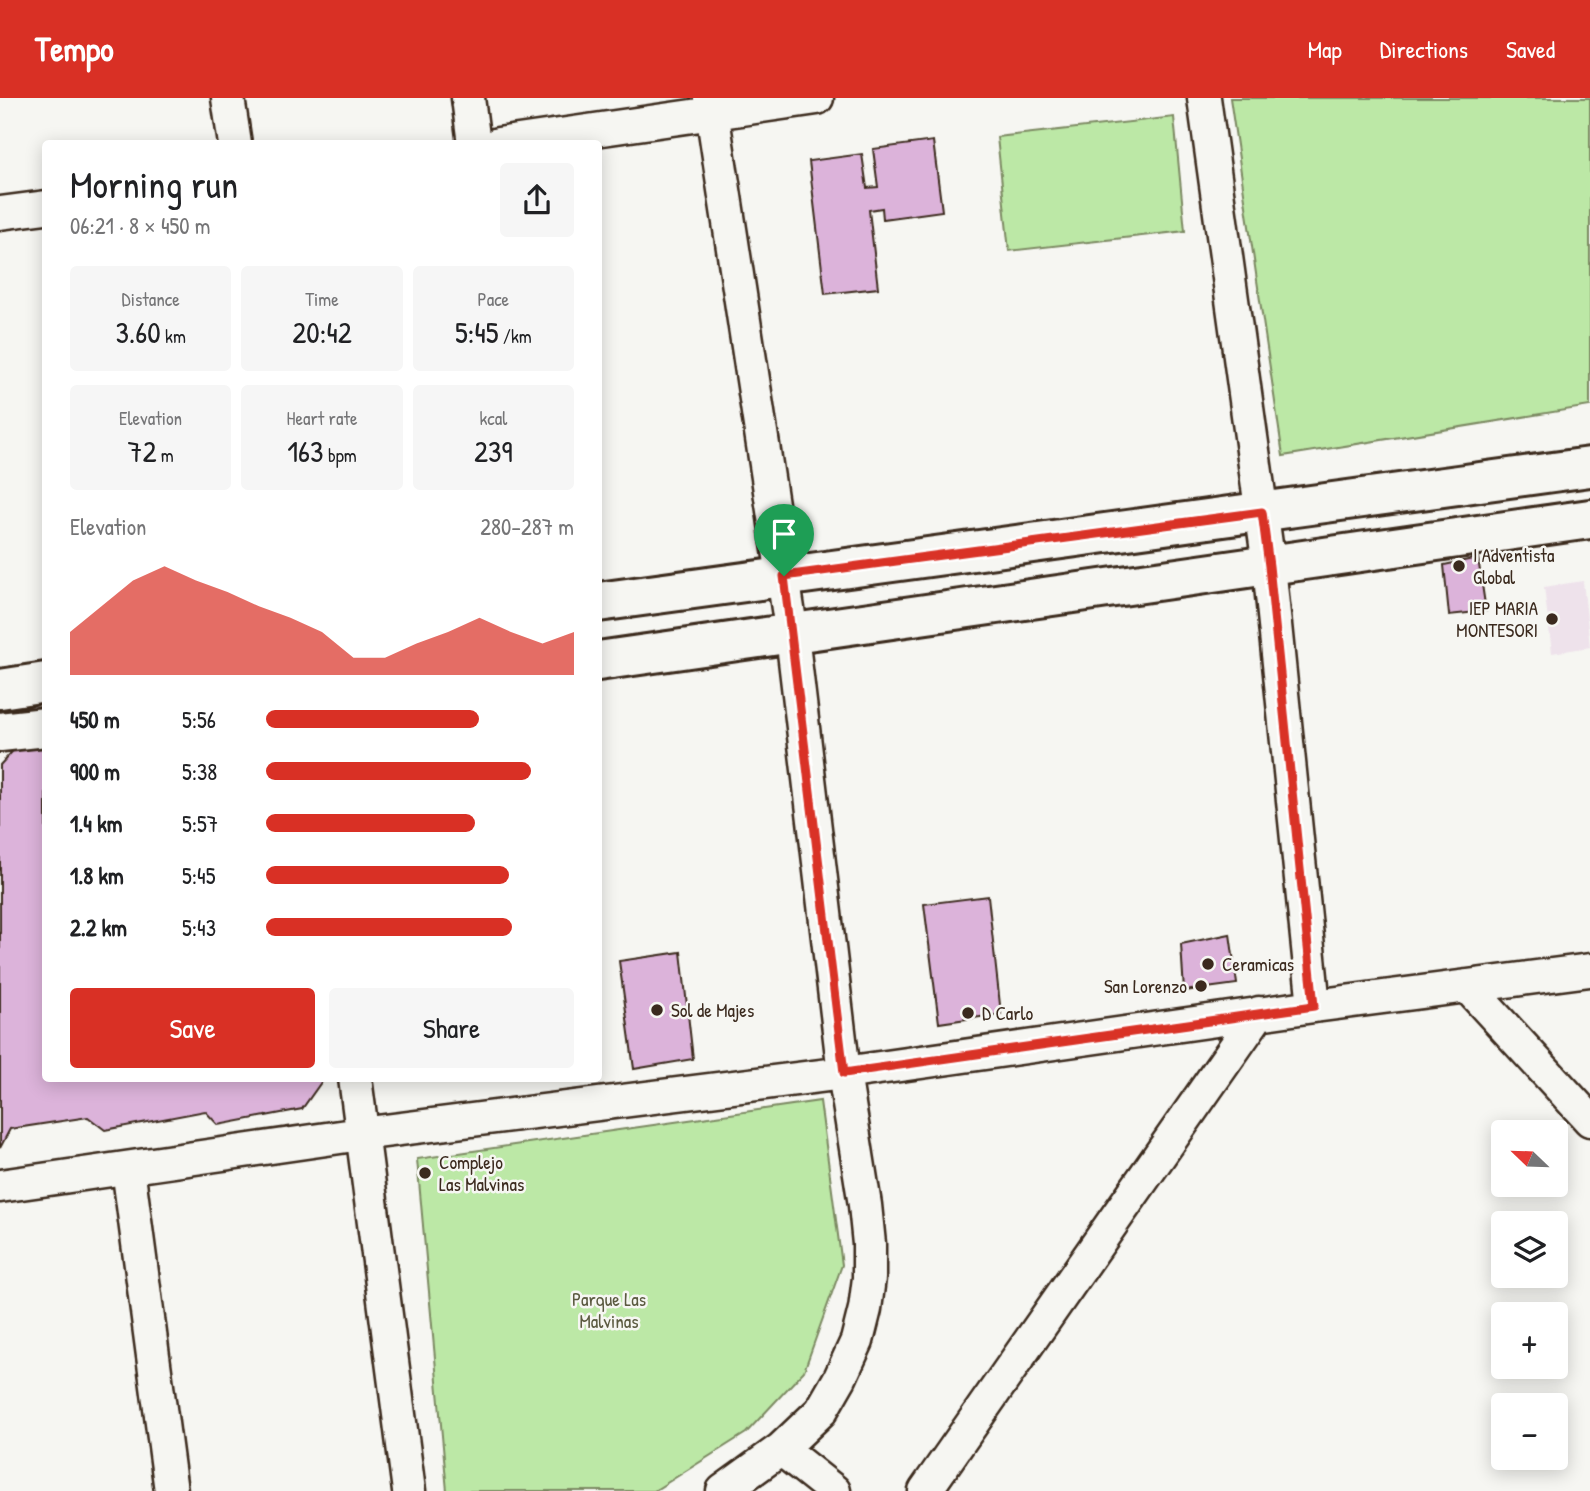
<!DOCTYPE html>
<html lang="en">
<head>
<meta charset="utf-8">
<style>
  body { margin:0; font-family:"Patrick Hand",sans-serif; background:#f6f6f6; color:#202124; height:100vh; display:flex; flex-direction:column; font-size:26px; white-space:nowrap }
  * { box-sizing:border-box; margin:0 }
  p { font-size:23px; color:#757577 }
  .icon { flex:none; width:38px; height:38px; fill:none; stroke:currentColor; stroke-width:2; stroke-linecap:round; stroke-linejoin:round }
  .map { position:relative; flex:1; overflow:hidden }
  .drawer { position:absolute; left:42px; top:42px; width:560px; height:942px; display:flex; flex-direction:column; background:#fff; border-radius:7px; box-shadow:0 4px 18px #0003 }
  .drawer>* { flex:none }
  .needle { width:46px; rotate:293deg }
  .controls { position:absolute; left:1491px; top:1022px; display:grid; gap:14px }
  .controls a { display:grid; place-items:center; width:77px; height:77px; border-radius:7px; background:#fff; box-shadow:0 4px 18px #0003; font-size:35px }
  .pin { position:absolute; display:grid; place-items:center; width:60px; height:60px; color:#fff; margin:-72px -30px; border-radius:50% 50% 50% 0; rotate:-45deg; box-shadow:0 0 7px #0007 }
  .pin .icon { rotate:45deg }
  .round { display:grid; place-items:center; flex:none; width:74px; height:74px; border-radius:7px; background:#f6f6f6 }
  .headline { display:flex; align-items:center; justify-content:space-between; height:119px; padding:0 28px }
  h1 { font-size:38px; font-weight:600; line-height:52px }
  .figures { display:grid; grid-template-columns:repeat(3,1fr); gap:10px; height:119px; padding:7px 28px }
  .figures div { display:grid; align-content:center; border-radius:7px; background:#f6f6f6; text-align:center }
  .figures b { font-size:30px; font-weight:600 }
  .figures small { font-size:19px; font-weight:400 }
  .figures p { font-size:19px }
  .chart { height:196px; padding:14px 28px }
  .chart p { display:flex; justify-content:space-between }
  .chart svg { width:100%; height:126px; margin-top:7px; fill:#d93025; opacity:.7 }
  .action { display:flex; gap:14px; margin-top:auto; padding:14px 28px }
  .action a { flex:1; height:80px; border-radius:7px; background:#d93025; color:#fff; font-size:28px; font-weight:600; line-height:80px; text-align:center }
  .action a+a { background:#f6f6f6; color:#202124 }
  ul { padding:0 28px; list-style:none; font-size:23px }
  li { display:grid; grid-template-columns:112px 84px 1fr; align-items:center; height:52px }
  li i { height:18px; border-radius:9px; background:#d93025 }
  header { display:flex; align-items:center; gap:42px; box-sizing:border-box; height:98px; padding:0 35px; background:#d93025; color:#fff }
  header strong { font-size:33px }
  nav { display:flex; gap:38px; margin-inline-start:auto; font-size:24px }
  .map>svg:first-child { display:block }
  .built { fill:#eee2eb }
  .green { fill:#bce8a6; stroke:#7c8962; stroke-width:2 }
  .building { fill:#dcb3da; stroke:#3b2a1e; stroke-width:2 }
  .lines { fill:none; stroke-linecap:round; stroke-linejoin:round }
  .minor-casing { stroke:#3b2a1e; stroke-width:37 }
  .tertiary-casing { stroke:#3b2a1e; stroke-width:44 }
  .minor { stroke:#f6f6f2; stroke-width:32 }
  .tertiary { stroke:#f6f6f2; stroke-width:38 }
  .route-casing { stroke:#fff; stroke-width:14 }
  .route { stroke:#d93025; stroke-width:9 }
  .poi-dot { fill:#3b2a1e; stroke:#f6f6f2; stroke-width:2.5 }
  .labels { text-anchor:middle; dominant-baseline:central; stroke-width:5; stroke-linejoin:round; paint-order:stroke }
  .poi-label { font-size:19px; fill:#3b2a1e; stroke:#f6f6f2; text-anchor:start }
  .park-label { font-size:19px; fill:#5b5a40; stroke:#f6f6f2 }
</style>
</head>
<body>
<header>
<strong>Tempo</strong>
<nav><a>Map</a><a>Directions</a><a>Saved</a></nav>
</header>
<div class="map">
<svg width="1590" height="1393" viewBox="0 0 1590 1393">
  <rect width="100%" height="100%" fill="#f6f6f2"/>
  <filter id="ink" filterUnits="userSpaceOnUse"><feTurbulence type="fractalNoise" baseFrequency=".0143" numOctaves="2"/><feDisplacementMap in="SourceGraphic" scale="14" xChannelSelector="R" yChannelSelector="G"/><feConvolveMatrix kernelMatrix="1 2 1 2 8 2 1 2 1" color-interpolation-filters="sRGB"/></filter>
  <g filter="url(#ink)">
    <path class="built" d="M1583 483 1590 549 1552 555 1544 489Z"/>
    <path class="green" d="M1230 0H1590V308L1283 358Z
      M1174 19 1185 133 1009 153 997 39Z
      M820 1003 842 1167 804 1273 746 1335 654 1393H447L417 1061Z"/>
    <path class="building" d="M933 43 942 113 883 121 882 110 869 112 878 190 825 196 809 63 862 56 867 90 878 89 873 51Z
      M1478 460 1486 513 1449 517 1444 467Z
      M46 642V980H324L302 1011 218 1027 205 1013 105 1032 88 1019 10 1031 0 1050V667L21 644Z
      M988 798 1001 916 939 925 924 806Z
      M1230 836 1237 886 1184 893 1181 846Z
      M681 854 693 961 634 971 619 863Z"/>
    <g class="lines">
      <g class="minor-casing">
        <path id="minor" d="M228 0 235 46
          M468 0 474 46
          M710 0 792 537 844 975 865 1107 869 1146V1180L865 1211 857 1243 840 1280 821 1313 781 1351 723 1393
          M1204 0 1269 468 1314 908
          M498 46 817 0
          M0 115 46 109
          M1467 888 1590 1022
          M355 980 409 1393
          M128 1070 171 1393
          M0 1088 361 1036 844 975 1314 908 1590 872
          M781 1351 834 1393
          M925 1393 1259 915"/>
      </g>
      <g class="tertiary-casing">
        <path id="tertiary" d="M598 504 1590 369
          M598 563 1590 421
          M0 591 46 584
          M0 634 46 629"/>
      </g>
      <use href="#minor" class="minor"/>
      <use href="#tertiary" class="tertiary"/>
    </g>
  </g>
  <g class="lines" filter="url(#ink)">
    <g class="route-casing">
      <path id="route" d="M1262 414 1269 468 1314 908 844 975 784 478Z"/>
    </g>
    <use href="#route" class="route"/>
  </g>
  <g class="poi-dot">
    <circle cx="1459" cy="468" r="7"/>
    <circle cx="1552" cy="521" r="7"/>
    <circle cx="1208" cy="866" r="7"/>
    <circle cx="1201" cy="888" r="7"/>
    <circle cx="657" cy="912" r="7"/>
    <circle cx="968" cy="915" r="7"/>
    <circle cx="425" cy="1075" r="7"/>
  </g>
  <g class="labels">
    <g class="poi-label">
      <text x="1473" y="457">I Adventista<tspan x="1473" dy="22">Global</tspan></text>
      <text x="1538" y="510" text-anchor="end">IEP MARIA<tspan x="1538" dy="22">MONTESORI</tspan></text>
      <text x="1222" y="866">Ceramicas</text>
      <text x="1187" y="888" text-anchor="end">San Lorenzo</text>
      <text x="671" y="912">Sol de Majes</text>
      <text x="982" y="915">D Carlo</text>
      <text x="439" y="1064">Complejo<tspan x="439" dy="22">Las Malvinas</tspan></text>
    </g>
    <g class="park-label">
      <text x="609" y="1201">Parque Las<tspan x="609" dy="22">Malvinas</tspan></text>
    </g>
  </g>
</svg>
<div class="controls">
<a><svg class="needle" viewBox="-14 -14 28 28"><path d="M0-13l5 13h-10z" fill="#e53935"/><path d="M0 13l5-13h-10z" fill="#757577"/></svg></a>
<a><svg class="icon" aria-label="layers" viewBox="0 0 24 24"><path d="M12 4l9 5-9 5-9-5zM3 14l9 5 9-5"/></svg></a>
<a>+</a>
<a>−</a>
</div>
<div class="pin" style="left:784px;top:478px;background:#1e9e55"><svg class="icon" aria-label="arrive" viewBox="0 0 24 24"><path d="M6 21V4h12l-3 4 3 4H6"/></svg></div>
<section class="drawer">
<div class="headline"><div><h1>Morning run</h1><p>06:21 · 8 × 450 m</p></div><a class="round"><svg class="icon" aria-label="share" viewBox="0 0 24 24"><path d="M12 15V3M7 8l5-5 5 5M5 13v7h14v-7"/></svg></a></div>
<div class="figures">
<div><p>Distance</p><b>3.60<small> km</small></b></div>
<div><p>Time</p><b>20:42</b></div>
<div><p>Pace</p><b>5:45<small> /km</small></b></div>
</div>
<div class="figures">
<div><p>Elevation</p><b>72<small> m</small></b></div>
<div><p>Heart rate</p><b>163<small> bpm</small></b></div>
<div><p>kcal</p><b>239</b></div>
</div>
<div class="chart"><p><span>Elevation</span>280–287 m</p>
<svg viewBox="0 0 160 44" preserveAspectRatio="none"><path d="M0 44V29L10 20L20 11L30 6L40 11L50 15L60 20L70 24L80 29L90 38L100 38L110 33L120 29L130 24L140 29L150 33L160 29V44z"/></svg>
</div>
<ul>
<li><b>450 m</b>5:56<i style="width:69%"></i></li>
<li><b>900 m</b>5:38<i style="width:86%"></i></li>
<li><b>1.4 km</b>5:57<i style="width:68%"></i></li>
<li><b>1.8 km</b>5:45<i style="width:79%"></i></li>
<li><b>2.2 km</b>5:43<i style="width:80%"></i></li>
</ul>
<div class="action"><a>Save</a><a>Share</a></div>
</section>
</div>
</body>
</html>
